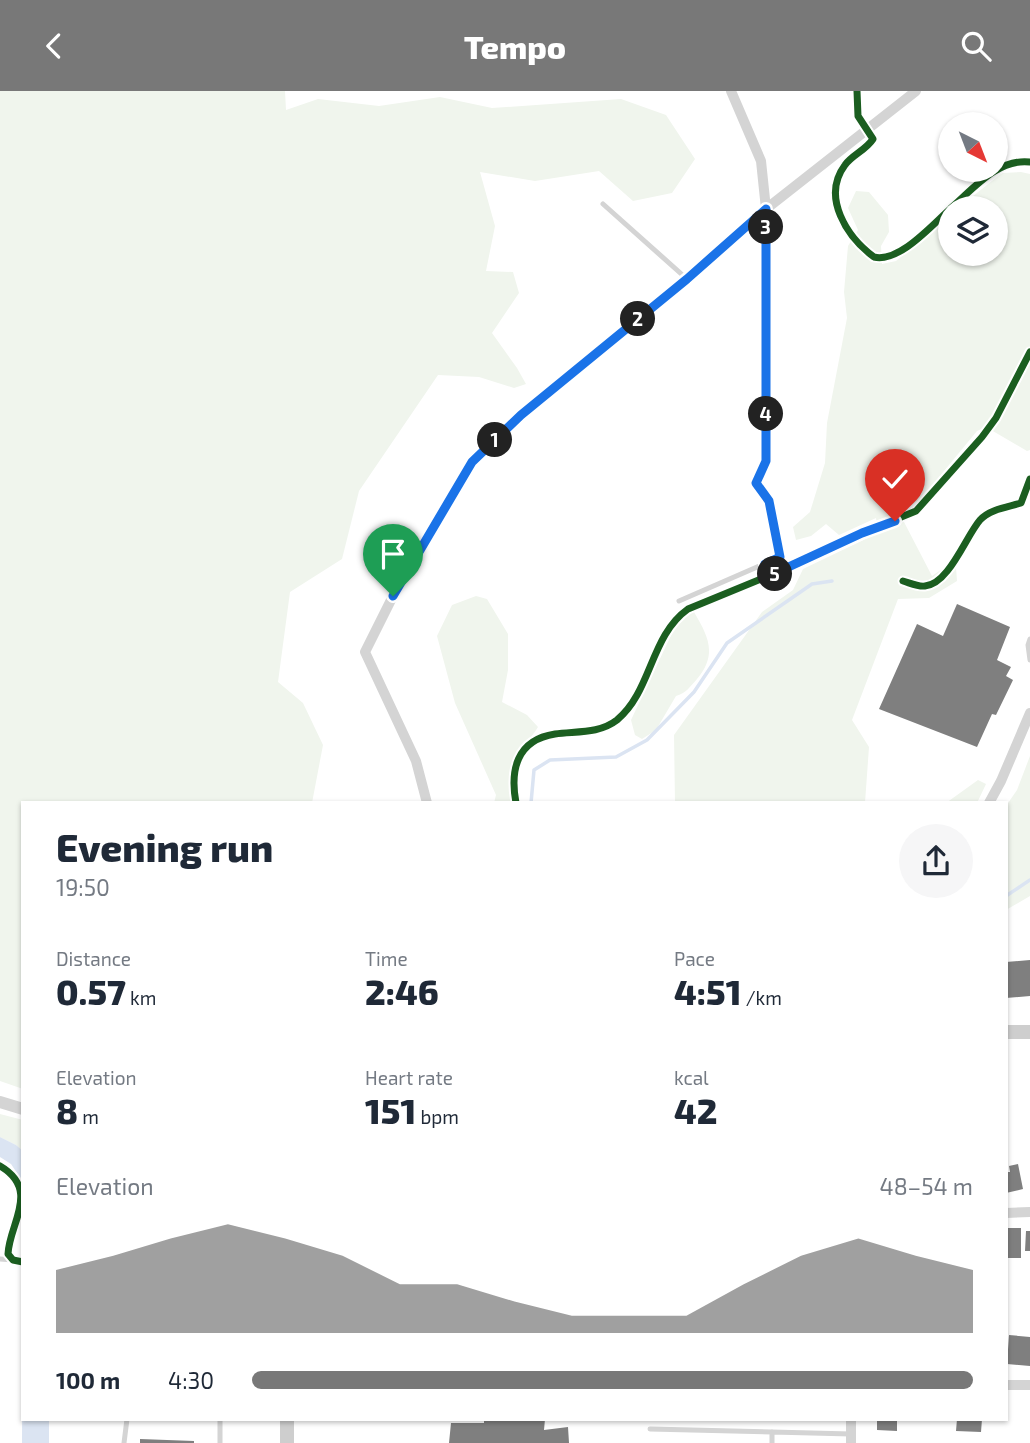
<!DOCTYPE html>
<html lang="en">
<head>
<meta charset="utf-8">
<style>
  body { margin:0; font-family:"Exo 2",sans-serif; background:#f6f6f7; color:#1f2937; height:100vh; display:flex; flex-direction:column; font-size:26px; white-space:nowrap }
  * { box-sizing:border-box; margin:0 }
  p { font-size:23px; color:#747a83 }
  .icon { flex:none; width:38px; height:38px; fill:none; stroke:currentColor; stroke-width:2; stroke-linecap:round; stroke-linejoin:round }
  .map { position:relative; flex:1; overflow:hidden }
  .panel { position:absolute; left:21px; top:710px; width:987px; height:620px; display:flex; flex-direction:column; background:#fff; border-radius:0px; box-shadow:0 2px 5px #0004 }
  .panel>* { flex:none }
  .needle { width:46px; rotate:138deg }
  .tools { position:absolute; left:938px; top:21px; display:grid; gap:14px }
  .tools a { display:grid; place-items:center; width:70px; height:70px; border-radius:50%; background:#fff; box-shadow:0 2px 5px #0004; font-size:35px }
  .pin { position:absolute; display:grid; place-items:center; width:60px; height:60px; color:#fff; margin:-72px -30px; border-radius:50% 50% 50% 0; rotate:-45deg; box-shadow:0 0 7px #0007 }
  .pin .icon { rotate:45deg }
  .km { position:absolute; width:35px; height:35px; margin:-18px; border-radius:50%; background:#222; color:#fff; font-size:19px; line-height:35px; text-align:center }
  .round { display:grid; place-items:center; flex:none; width:74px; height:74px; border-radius:37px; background:#f6f6f7 }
  .headline { display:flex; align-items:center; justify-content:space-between; height:119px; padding:0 35px }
  h1 { font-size:38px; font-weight:800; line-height:52px }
  .stats { display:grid; grid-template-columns:repeat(3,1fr); gap:10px; height:119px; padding:7px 35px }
  .stats div { display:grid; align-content:center }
  .stats b { font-size:35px; font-weight:800 }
  .stats small { font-size:19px; font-weight:400 }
  .stats p { font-size:19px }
  .chart { height:196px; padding:14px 35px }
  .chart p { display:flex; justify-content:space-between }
  .chart svg { width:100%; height:126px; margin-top:7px; fill:#787878; opacity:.7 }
  ul { padding:0 35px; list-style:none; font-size:23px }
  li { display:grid; grid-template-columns:112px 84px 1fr; align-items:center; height:52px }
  li i { height:18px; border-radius:9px; background:#787878 }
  header { display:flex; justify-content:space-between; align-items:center; height:91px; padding:0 35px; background:#787878; color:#fff; font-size:32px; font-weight:800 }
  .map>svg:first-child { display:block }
  .green { fill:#f0f5ed }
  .water { fill:#dbe4f2 }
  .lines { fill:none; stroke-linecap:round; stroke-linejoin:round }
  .stream { stroke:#dbe4f2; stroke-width:3.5 }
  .building { fill:#7f7f7f }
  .service { stroke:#d4d4d4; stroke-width:5 }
  .minor { stroke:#d4d4d4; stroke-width:10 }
  .tertiary { stroke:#d4d4d4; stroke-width:12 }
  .secondary { stroke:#cecece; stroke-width:14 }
  .cycleway-casing { stroke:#fff; stroke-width:11 }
  .cycleway { stroke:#1b5e20; stroke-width:7 }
  .route-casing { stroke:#fff; stroke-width:14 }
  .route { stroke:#1a73e8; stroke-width:9 }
</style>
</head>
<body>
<header><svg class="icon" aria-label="back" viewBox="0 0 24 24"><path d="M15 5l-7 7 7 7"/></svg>Tempo<svg class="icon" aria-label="search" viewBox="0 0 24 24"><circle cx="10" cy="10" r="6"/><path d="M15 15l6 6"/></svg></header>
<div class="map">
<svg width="1030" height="1352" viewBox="0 0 1030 1352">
  <rect width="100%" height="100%" fill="#fff"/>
  <path class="green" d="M0 0H285L286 19 318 8 379 15 440 6 492 17 621 8 666 24 695 68 672 102 633 110 599 80 535 90 480 81 495 135 486 180 513 181 519 202 492 242 517 277 526 293 514 297 479 286 438 284 359 400 342 468 290 501 278 591 303 612 323 654 312 712H23V998L0 990Z
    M1021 81 1030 83V359L1027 360 986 336 977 340 921 408 905 418 904 431 932 485 945 476H956L957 490 929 507 898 508 852 629 869 656 865 712H675L674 644 762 521 793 499 803 478 878 442 876 427 839 444 826 433 811 445 796 449 793 436 810 421 825 372 827 332 847 227 844 201 848 155 858 139 848 117 856 100 869 101 888 124 889 141 881 155 882 173 896 170 950 124V163H996V117H958L1002 82Z
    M476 505 487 508 508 543V579L502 611 527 624 538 636C532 646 527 650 520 658 506 673 510 694 512 712H494L496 704 455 612 437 545 452 514Z
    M694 521C708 545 718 563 697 588 690 596 686 602 676 605L656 639 642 648 635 644 631 629 674 538 682 527Z
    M1030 665V805L1006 819V715L1017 699Z
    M978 689 986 693 977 712H946Z
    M0 1023 23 1029V1060L16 1054 0 1046Z"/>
  <path class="water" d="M0 1046 16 1054 23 1060V1091L11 1073 0 1066Z
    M23 1162V1328H49V1352H22Z"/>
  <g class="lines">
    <path class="stream" d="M531 712 534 679 550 669 616 666 647 649 694 601 727 552 812 493 832 490
      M1006 805 1030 789"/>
  </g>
  <path class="building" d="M957 513 1010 536 997 569 1011 576 1006 585 1013 589 996 624 992 623 977 656 879 618 917 533 943 545Z
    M1030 869V905L1006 907V871Z
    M1018 1073 1023 1098 1006 1102V1081H1010L1009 1075Z
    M1006 1137H1021V1167H1006Z
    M1026 1140H1030V1160H1025Z
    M1009 1244 1030 1246V1275L1007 1273Z
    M484 1328H545L544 1339 568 1336 569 1352H449L451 1332H484Z
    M877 1328H897V1340L877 1339Z
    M957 1328H982L981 1341 956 1340Z
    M140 1348 194 1350V1352H140Z"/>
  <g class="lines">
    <path class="service" d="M603 113 687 188
      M679 510 780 466 769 410 756 392
      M1030 548 1028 554 1030 569
      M0 1168 13 1169
      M650 1338 851 1343
      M124 1352 127 1328
      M220 1352V1328
      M772 1352V1341"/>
    <path class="minor" d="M731 0 761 70 766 118V370L756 392
      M427 712 416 670 365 561 393 505 472 371 521 324 687 188 766 118 916 0
      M989 712 1001 690 1030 622
      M1006 1122 1030 1121
      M1006 1294H1030
      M851 1352V1328"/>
    <path class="tertiary" d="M0 1011 23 1018"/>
    <path class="secondary" d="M1006 941H1030
      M287 1328V1352"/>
    <g class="cycleway-casing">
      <path id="cycleway" d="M857 0 858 25 873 48C866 59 852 64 845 74 821 106 847 146 874 166 899 172 932 134 950 118
        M951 117C973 98 998 67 1030 71
        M903 490C910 492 918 496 925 495 949 493 966 445 980 429 990 418 1008 416 1021 412L1030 388
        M516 712C510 680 516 649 555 643 576 640 599 643 617 629 652 600 650 545 688 518L805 470 862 442 916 420 982 346 996 327 1030 261
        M0 1075C41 1099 9 1133 8 1163L13 1169 23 1171"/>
    </g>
    <use href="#cycleway" class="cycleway"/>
  </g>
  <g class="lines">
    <g class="route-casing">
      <path id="route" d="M393 505 472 371 521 324 687 188 766 118V370L756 392 769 410 780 466 765 473 769 485 862 442 895 430"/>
    </g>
    <use href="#route" class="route"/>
  </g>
</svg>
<div class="tools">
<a><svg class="needle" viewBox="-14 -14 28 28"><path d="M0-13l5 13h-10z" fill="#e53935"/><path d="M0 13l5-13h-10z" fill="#747a83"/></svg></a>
<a><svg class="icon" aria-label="layers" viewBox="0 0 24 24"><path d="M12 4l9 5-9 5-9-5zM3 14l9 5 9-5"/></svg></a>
</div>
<div class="pin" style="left:393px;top:505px;background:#1e9e55"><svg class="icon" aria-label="arrive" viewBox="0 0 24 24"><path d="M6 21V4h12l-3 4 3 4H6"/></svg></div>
<div class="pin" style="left:895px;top:430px;background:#d93025"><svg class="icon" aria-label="check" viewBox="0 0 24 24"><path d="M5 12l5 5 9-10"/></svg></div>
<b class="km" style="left:495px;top:349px">1</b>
<b class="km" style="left:638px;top:228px">2</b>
<b class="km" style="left:766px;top:136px">3</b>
<b class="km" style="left:766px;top:323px">4</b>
<b class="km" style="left:775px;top:483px">5</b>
<section class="panel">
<div class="headline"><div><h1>Evening run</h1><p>19:50</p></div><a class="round"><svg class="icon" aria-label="share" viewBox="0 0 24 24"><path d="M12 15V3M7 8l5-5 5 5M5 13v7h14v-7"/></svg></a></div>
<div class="stats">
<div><p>Distance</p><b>0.57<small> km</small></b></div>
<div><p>Time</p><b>2:46</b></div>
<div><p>Pace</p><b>4:51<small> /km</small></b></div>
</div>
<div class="stats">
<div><p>Elevation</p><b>8<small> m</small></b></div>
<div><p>Heart rate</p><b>151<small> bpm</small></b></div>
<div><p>kcal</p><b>42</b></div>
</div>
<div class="chart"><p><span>Elevation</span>48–54 m</p>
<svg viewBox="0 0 160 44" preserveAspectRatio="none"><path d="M0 44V22L10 17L20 11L30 6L40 11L50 17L60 27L70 27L80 33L90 38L100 38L110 38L120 27L130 17L140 11L150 17L160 22V44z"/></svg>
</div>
<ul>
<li><b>100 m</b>4:30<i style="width:100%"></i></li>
</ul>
</section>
</div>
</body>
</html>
